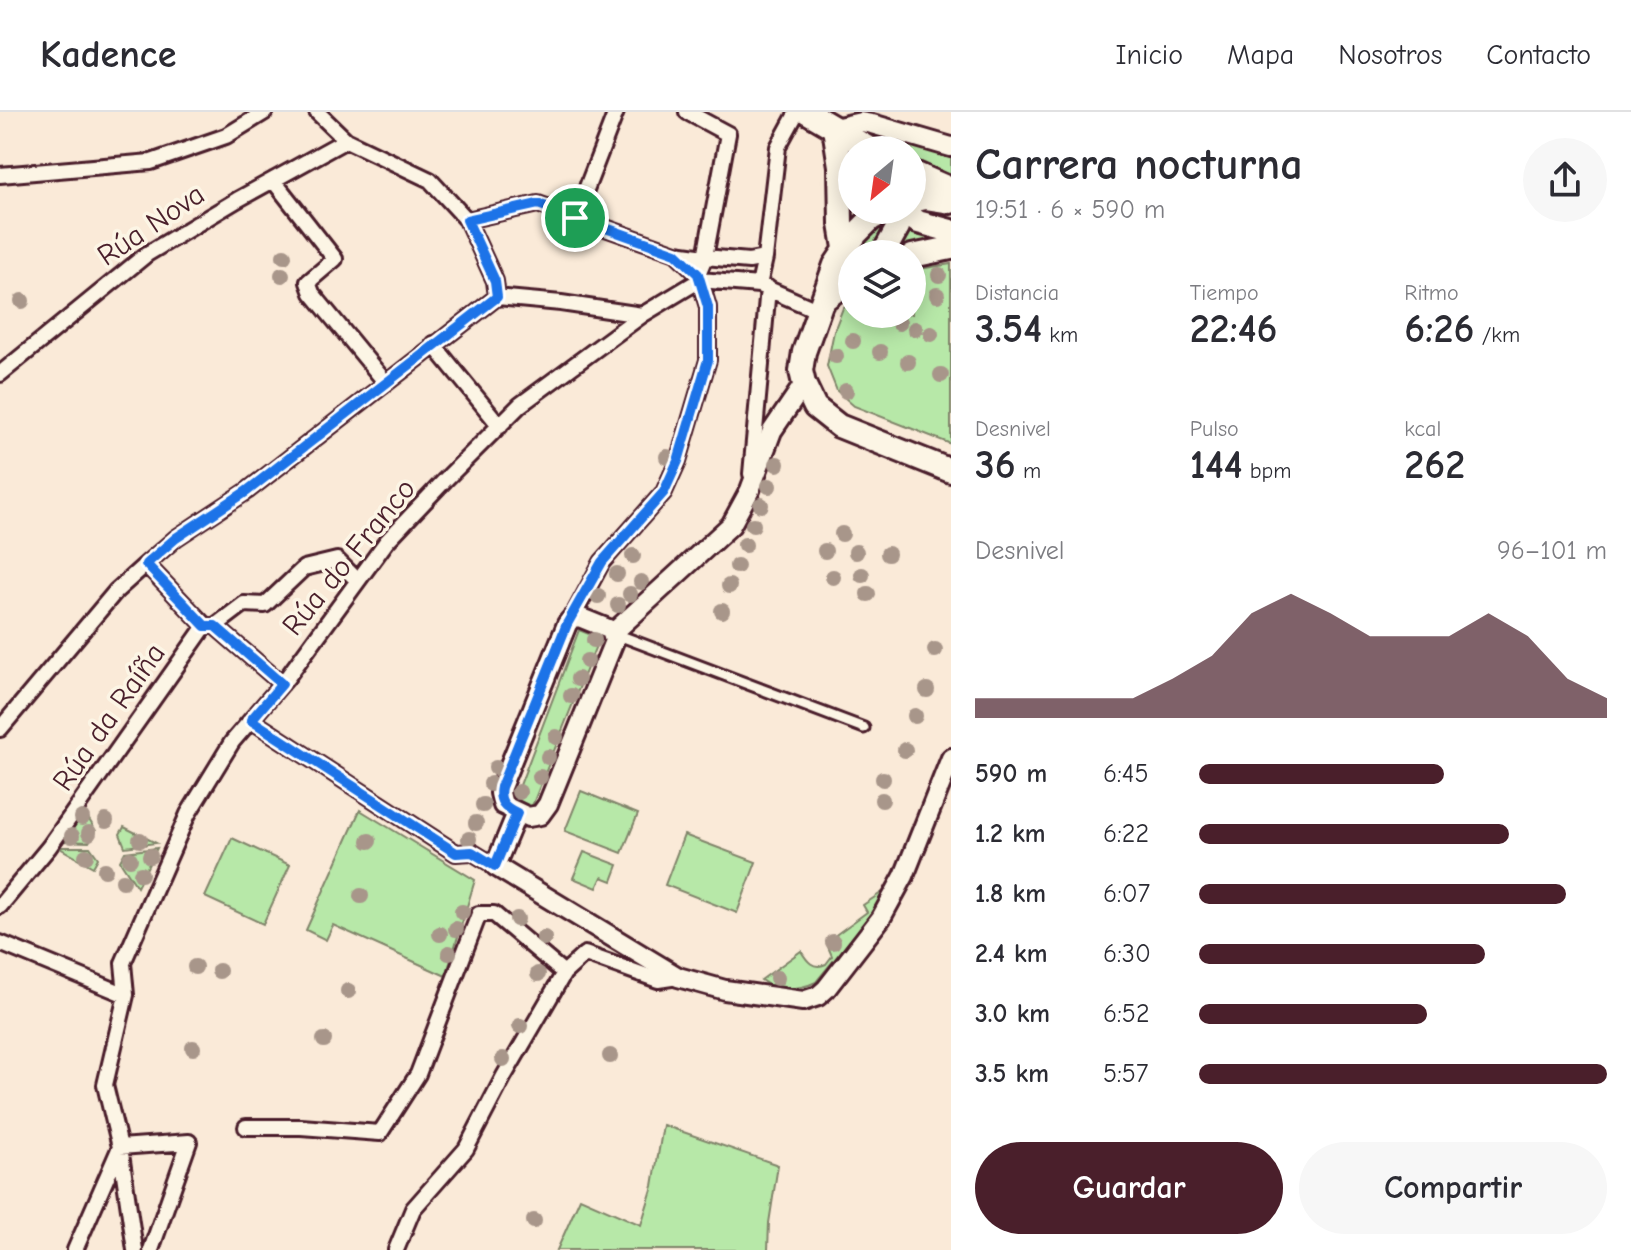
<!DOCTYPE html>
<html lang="es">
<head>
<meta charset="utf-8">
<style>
  body { margin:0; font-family:"Comic Neue",sans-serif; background:#f7f7f7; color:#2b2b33; height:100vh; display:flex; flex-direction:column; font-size:30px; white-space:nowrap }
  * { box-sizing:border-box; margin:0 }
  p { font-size:26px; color:#7c7c81 }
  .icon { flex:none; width:44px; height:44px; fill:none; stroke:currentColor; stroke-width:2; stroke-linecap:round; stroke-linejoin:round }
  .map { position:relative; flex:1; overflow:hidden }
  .side { display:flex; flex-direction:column; background:#fff; width:680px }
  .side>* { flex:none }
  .needle { width:52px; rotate:209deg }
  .fabs { position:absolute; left:838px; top:24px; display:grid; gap:16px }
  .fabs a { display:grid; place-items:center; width:88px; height:88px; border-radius:50%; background:#fff; box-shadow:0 4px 20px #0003; font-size:40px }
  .pin { position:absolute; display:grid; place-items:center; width:68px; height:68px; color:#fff; margin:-34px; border:4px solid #fff; border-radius:50%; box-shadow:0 2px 8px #0007 }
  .round { display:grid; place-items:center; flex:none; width:84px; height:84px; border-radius:42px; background:#f7f7f7 }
  .headline { display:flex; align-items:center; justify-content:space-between; height:136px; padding:0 24px }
  h1 { font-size:44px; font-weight:600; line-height:60px }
  .metrics { display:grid; grid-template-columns:repeat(3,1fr); gap:12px; height:136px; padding:8px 24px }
  .metrics div { display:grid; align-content:center }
  .metrics b { font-size:40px; font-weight:600 }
  .metrics small { font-size:22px; font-weight:400 }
  .metrics p { font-size:22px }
  .chart { height:224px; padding:16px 24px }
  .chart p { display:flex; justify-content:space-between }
  .chart svg { width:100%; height:144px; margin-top:8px; fill:#4a1f2b; opacity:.7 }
  .action { display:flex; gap:16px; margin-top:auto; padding:16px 24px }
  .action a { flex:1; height:92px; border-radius:48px; background:#4a1f2b; color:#fff; font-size:32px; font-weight:600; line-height:92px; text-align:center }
  .action a+a { background:#f7f7f7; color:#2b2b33 }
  ul { padding:0 24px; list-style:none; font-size:26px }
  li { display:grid; grid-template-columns:128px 96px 1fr; align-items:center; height:60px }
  li i { height:20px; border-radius:10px; background:#4a1f2b }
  header { display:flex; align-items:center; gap:48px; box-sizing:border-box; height:112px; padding:0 40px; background:#fff; border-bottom:2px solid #e1e1e2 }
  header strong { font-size:38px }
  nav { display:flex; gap:44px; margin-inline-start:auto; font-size:28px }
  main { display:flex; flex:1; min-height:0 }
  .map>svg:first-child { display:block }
  .green { fill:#b7e8a8; stroke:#80846a; stroke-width:2 }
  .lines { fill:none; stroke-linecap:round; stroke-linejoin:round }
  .service-casing { stroke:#4a1f2b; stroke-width:15 }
  .pedestrian-casing { stroke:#4a1f2b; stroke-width:20 }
  .minor-casing { stroke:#4a1f2b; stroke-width:24 }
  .tertiary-casing { stroke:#4a1f2b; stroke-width:28 }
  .service { stroke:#fcf5e5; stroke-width:9 }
  .pedestrian { stroke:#fcf5e5; stroke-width:14 }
  .minor { stroke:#fcf5e5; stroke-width:18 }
  .tertiary { stroke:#fcf5e5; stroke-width:22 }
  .tree { fill:#a8968a }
  .route-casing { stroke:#fff; stroke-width:16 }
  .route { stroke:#1a73e8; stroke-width:10 }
  .labels { text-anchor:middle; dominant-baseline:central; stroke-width:7; stroke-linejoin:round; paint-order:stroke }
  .street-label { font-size:30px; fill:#4a1f2b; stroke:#fcf5e5 }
</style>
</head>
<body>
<header>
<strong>Kadence</strong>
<nav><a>Inicio</a><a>Mapa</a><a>Nosotros</a><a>Contacto</a></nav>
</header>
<main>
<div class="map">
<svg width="951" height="1138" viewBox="0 0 951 1138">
  <rect width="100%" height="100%" fill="#faead8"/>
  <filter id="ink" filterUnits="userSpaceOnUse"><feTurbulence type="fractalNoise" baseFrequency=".0125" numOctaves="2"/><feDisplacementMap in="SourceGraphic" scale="16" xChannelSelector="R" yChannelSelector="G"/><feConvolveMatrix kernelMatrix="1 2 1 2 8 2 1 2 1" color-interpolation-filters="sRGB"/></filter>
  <g filter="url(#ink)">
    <path class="green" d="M873 19 951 46V67L912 48V38H896L869 21Z
      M889 107 879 133 868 142H853L872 119Z
      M908 117 944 132 895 141Z
      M951 152V332L854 294 837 279 827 254 834 219 843 196 852 187V202H912V158Z
      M579 518 599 526 532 694 527 696 514 689Z
      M581 679 638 702 622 741 565 719Z
      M82 696 96 719 89 730 62 729Z
      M360 698 475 768 446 864 333 813 326 828 306 818Z
      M124 715 156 731 125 735 120 722Z
      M684 723 756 750 737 801 665 773Z
      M232 726 290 753 263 812 205 785Z
      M58 735H90L98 746 93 755Z
      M157 736 137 775 120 749 125 740Z
      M584 740 618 753 612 769 602 765 597 776 573 766Z
      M887 777 863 813 816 870C800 878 775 880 761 868L801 839C807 849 813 858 826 852L832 844 826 830 867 800 863 793Z
      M663 1013 778 1053 769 1111 768 1138H557L580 1086 641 1113 653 1074Z"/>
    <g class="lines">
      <g class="service-casing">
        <path id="service" d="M613 521 864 616"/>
      </g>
      <g class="pedestrian-casing">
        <path id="pedestrian" d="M317 0 346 28 430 68 467 108 495 169 497 185
          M0 63 151 50 226 24 265 0
          M273 68 335 147 308 170 312 181 386 271
          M575 106 616 0
          M467 108 538 92 676 141 698 162
          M676 141 705 145 728 22 687 0
          M759 173 765 146 778 35 797 0
          M433 232 500 314
          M0 262 147 142 237 88 346 28
          M751 362 768 176
          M146 452 205 514
          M572 506 602 450 664 380 678 349 708 248V195L698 162 705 145 749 149 765 146
          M215 514 282 572
          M251 608 456 741 472 740 495 754
          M0 617 116 479 146 452 176 426 247 379 497 185 561 191 642 203
          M0 794 49 735 205 514H215L244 492 265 493 304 456 337 448 357 468
          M0 831 126 883
          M246 1015H301L380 1021 418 962 479 802H494L564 861
          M75 1138 120 1035 189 1030 151 1138
          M135 1138 120 1035 105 973 126 883 123 851 188 702 232 630 286 567 387 429 445 368 520 293 642 203 700 168 759 173 819 199
          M396 1138 413 1097 466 1037 504 964 564 861 585 842 658 868 678 865"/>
      </g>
      <g class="minor-casing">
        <path id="minor" d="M834 16 861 10 872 12 951 35
          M579 505 611 518 614 529 548 692 540 703 528 705 503 693 500 681 501 675 567 512 572 506Z
          M613 521 731 413 750 378 772 319 804 272
          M517 701 495 754 678 865 725 878 803 889 818 884 826 877 881 806 904 764 951 646"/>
      </g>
      <g class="tertiary-casing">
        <path id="tertiary" d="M807 0 872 38
          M834 16 840 54 841 112 845 136
          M912 60 951 77
          M912 89 925 86 951 90
          M889 98 871 107 856 122 835 153 804 240 801 259 804 272 815 295 839 314 951 359
          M901 98 918 110 951 119
          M883 142 898 115 897 98
          M912 144 951 136
          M825 187 852 166"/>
      </g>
      <use href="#service" class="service"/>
      <use href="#pedestrian" class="pedestrian"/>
      <use href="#minor" class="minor"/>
      <use href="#tertiary" class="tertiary"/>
    </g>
    <g class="tree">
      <circle cx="284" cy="144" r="8"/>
      <circle cx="282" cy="163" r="8"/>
      <circle cx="939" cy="163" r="8"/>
      <circle cx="937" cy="183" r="8"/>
      <circle cx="22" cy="189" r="8"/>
      <circle cx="899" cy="211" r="8"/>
      <circle cx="915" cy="217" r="8"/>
      <circle cx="931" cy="222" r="8"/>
      <circle cx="853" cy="229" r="8"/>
      <circle cx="880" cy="240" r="8"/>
      <circle cx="836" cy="244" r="8"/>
      <circle cx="908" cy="250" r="8"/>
      <circle cx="941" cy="263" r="8"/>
      <circle cx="846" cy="279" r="8"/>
      <circle cx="667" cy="345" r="8"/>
      <circle cx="777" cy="352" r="8"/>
      <circle cx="769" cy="374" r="8"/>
      <circle cx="761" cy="393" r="8"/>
      <circle cx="753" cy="413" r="8"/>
      <circle cx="842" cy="422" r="8"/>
      <circle cx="745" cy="433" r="8"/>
      <circle cx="825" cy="439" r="8"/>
      <circle cx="856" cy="440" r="8"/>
      <circle cx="888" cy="442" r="8"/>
      <circle cx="633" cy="444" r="8"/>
      <circle cx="737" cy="454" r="8"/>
      <circle cx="617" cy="462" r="8"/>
      <circle cx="862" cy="463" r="8"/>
      <circle cx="833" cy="465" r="8"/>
      <circle cx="641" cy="470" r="8"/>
      <circle cx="729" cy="474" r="8"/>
      <circle cx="630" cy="482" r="8"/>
      <circle cx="868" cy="482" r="8"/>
      <circle cx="598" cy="484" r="8"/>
      <circle cx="618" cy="493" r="8"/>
      <circle cx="722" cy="499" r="8"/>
      <circle cx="594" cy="528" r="8"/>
      <circle cx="935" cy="538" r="8"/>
      <circle cx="587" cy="549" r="8"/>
      <circle cx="578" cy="567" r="8"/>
      <circle cx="927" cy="578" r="8"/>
      <circle cx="571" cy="584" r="8"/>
      <circle cx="915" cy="604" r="8"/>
      <circle cx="556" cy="625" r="8"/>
      <circle cx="905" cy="638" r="8"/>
      <circle cx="548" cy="645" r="8"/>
      <circle cx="496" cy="656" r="8"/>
      <circle cx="540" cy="665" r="8"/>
      <circle cx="883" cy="667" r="8"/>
      <circle cx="491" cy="672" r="8"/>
      <circle cx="519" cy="680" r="8"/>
      <circle cx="882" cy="688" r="8"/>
      <circle cx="483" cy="693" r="8"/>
      <circle cx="82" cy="706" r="8"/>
      <circle cx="106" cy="709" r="8"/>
      <circle cx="476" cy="711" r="8"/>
      <circle cx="89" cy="721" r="8"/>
      <circle cx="72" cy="724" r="8"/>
      <circle cx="469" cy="727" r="8"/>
      <circle cx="140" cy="728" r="8"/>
      <circle cx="369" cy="729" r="8"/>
      <circle cx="86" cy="744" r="8"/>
      <circle cx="150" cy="744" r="8"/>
      <circle cx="130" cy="747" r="8"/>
      <circle cx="105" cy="758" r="8"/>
      <circle cx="141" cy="762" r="8"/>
      <circle cx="123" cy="769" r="8"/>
      <circle cx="361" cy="784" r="8"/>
      <circle cx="462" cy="800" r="8"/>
      <circle cx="517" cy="807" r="8"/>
      <circle cx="456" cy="817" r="8"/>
      <circle cx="440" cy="822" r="8"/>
      <circle cx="544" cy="826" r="8"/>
      <circle cx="833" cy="830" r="8"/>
      <circle cx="449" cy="841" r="8"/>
      <circle cx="195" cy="855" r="8"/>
      <circle cx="219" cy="859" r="8"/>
      <circle cx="538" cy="862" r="8"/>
      <circle cx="777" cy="866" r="8"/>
      <circle cx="348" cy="879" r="8"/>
      <circle cx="520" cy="914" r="8"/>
      <circle cx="324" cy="928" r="8"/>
      <circle cx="193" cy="936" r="8"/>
      <circle cx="610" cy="944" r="8"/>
      <circle cx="503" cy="947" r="8"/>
      <circle cx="534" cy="1109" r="8"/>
    </g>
  </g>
  <g class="lines" filter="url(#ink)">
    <g class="route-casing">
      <path id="route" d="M538 92 676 141 698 162 708 195V248L678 349 664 380 602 450 567 512 501 675C498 689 504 695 517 701L495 754 472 740 456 741 251 608 282 572 215 514H205L146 452 176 426 247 379 497 185 495 169 467 108Z"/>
    </g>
    <use href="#route" class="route"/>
  </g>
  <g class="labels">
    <g class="street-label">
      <text transform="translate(151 113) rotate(-34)">Rúa Nova</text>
      <text transform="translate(349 445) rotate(-51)">Rúa do Franco</text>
      <text transform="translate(109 605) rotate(-55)">Rúa da Raíña</text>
    </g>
  </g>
</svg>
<div class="fabs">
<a><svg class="needle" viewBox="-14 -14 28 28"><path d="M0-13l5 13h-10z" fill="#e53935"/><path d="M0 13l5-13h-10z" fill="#7c7c81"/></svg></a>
<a><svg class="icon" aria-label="layers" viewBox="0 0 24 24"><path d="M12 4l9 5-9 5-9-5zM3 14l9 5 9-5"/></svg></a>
</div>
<div class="pin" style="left:575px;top:106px;background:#1e9e55"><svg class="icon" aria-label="arrive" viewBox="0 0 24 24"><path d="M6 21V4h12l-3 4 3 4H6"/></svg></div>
</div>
<section class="side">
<div class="headline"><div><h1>Carrera nocturna</h1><p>19:51 · 6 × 590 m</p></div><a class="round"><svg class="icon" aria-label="share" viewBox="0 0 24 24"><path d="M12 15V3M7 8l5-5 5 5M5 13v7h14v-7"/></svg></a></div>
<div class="metrics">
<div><p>Distancia</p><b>3.54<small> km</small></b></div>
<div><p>Tiempo</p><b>22:46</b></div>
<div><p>Ritmo</p><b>6:26<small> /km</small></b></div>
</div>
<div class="metrics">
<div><p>Desnivel</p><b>36<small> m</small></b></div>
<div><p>Pulso</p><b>144<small> bpm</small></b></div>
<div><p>kcal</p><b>262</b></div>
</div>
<div class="chart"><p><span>Desnivel</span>96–101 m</p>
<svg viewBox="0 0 160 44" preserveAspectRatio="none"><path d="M0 44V38L10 38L20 38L30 38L40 38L50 32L60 25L70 12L80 6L90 12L100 19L110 19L120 19L130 12L140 19L150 32L160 38V44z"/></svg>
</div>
<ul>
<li><b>590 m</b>6:45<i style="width:60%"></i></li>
<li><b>1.2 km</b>6:22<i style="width:76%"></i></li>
<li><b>1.8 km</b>6:07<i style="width:90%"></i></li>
<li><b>2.4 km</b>6:30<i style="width:70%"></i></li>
<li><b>3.0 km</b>6:52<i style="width:56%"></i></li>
<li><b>3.5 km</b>5:57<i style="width:100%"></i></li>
</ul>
<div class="action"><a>Guardar</a><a>Compartir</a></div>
</section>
</main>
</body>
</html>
